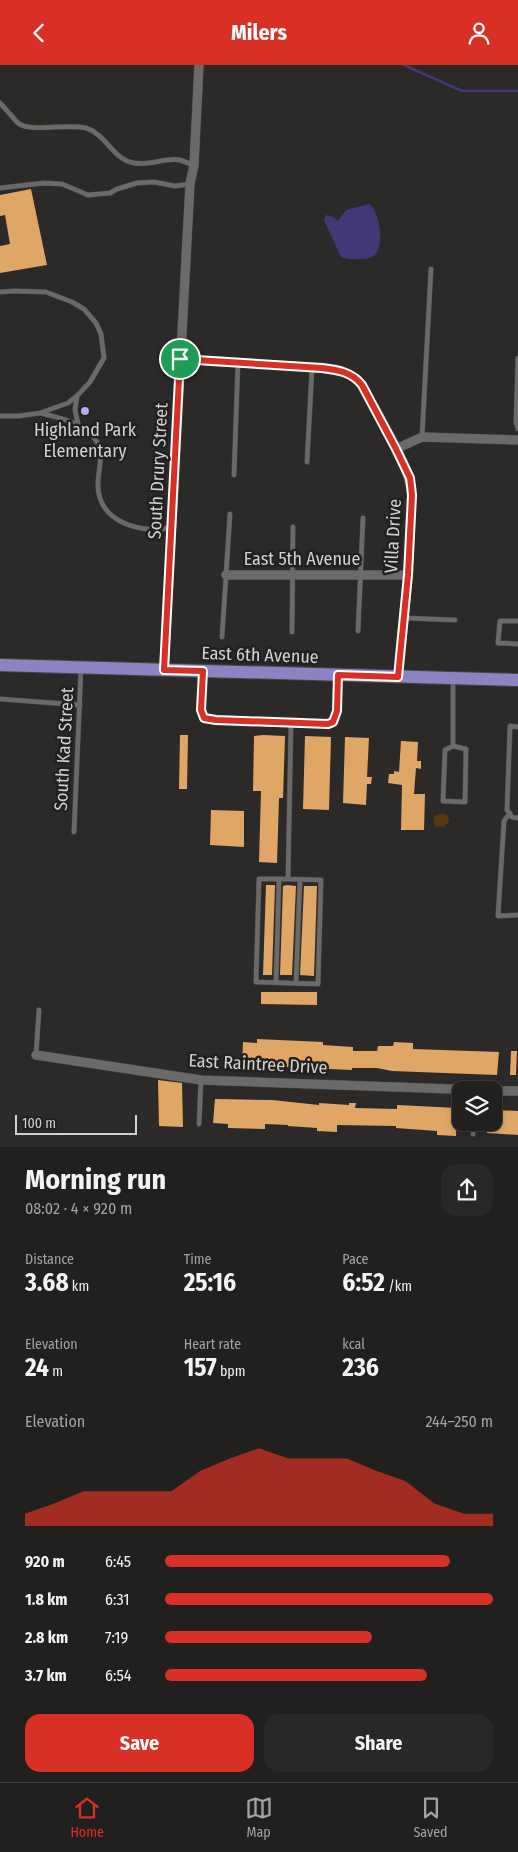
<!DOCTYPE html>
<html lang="en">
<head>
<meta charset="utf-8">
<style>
  body { margin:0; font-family:"Fira Sans Condensed",sans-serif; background:#292827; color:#f1f3f6; height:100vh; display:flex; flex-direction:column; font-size:19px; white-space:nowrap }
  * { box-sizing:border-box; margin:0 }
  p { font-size:16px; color:#a2a3a4 }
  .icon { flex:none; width:28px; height:28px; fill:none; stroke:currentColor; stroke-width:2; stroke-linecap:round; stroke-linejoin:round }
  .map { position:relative; height:1082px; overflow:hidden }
  .drawer { display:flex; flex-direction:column; background:#21201e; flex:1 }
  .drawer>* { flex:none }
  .controls { position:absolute; left:452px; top:1016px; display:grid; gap:10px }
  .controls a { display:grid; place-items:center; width:50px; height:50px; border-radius:10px; background:#21201e; box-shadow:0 2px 8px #0003,0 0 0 1px #3e3e3c; font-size:25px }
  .scale { position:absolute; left:15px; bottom:12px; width:122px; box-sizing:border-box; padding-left:5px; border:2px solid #d2d1d0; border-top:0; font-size:14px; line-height:18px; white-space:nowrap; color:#d2d1d0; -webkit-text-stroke:4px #22211f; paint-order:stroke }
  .pin { position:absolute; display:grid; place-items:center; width:42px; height:42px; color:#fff; margin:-21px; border:2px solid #fff; border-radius:50%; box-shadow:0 1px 5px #0007 }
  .round { display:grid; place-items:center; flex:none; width:52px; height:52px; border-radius:15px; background:#292827 }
  .head { display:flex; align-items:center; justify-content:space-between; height:85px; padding:0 25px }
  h1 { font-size:28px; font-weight:700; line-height:38px }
  .stats { display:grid; grid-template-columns:repeat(3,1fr); gap:8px; height:85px; padding:5px 25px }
  .stats div { display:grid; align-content:center }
  .stats b { font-size:25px; font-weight:700 }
  .stats small { font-size:14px; font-weight:400 }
  .stats p { font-size:14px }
  .chart { height:140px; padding:10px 25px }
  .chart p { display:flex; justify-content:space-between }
  .chart svg { width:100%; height:90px; margin-top:5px; fill:#d93025; opacity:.7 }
  .button { display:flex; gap:10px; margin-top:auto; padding:10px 25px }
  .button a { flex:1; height:58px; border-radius:15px; background:#d93025; color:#fff; font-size:20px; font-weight:700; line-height:58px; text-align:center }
  .button a+a { background:#292827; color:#f1f3f6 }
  ul { padding:0 25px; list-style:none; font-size:16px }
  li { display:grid; grid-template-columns:80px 60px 1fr; align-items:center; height:38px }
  li i { height:12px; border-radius:6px; background:#d93025 }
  header { display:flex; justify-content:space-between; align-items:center; height:65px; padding:0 25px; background:#d93025; color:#fff; font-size:22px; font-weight:700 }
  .menu { display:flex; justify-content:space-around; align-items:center; height:70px; border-top:1px solid #3e3e3c; background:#21201e; font-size:14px; color:#a2a3a4 }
  .menu a { display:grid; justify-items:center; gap:2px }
  .menu .active { color:#d93025 }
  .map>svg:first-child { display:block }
  .green { fill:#573710 }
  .water { fill:#433778 }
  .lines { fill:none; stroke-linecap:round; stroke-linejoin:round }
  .stream { stroke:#433778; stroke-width:2.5 }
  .building { fill:#e0a666 }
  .lane-casing { stroke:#494846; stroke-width:5.5 }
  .street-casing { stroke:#494846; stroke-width:10 }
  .primary-casing { stroke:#494846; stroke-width:14 }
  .lane { stroke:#6c6a68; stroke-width:4.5 }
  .street { stroke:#6c6a68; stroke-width:9 }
  .primary { stroke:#8e83c2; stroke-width:12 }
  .route-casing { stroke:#fff; stroke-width:10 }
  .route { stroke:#d93025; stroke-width:6 }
  .poi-dot { fill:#b5acf8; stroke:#22211f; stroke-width:2 }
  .labels { text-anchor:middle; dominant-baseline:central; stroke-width:5; stroke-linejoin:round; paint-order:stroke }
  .poi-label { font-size:18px; fill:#d2d1d0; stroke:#22211f }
  .street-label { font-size:18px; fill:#d2d1d0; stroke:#22211f }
</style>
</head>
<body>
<header><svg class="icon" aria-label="back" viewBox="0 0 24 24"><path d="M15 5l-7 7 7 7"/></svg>Milers<svg class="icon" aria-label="person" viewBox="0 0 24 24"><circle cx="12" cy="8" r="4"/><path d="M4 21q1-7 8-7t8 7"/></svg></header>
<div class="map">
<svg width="518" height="1082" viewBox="0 0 518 1082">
  <rect width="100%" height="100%" fill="#2c2a28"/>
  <path class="green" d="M442 748 448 751 449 756 444 762H436L434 759V752Z"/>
  <path class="water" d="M370 139C380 150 384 177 376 189 371 194 364 194 357 194 352 194 347 194 341 192L324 155 326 150 333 152 338 156 346 145Z"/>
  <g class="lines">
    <path class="stream" d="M404 0 462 26H518"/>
  </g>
  <path class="building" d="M31 124 47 200 0 208V181L10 179 5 150 0 151V130Z
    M180 670H188L187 724H179Z
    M263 670 285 671 283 733H279L277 798 259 797 261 726H253L254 671Z
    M305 671 331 672 329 745 303 744Z
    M345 672 369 673 367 712H372L371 719H367L366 740 343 738Z
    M401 676 418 677 417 696H421V704L416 703 414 729H425L424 765H401L402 720 388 718 389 709H394V706L399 707Z
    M211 745 244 746V782L210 780Z
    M266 820H275L272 910H263Z
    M287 820 296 821 292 910H280L283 821Z
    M304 821H317L314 911 300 910Z
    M261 927H317V940L261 939Z
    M257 974 323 977V980L353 982V986H377L378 981H393L394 977 413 978V984L499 987 497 1010 392 1006 377 1003H352V1005L242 1000 243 977 257 978Z
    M511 986H517L516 1010H510Z
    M158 1015 182 1018 183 1062 159 1061Z
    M215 1034 272 1035 319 1040V1038L349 1040V1038H356L355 1043 397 1044V1040L457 1043 456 1071 437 1070V1066L396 1063V1061L337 1060V1067L317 1066V1063L288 1061V1060L265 1059V1064L228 1063V1059L213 1058Z
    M494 1045 518 1046V1070L487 1068V1058H494Z"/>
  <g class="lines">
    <g class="lane-casing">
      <path id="lane" d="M0 38C6 44 12 52 18 58 30 68 67 58 86 63 106 69 113 95 134 98 150 101 166 92 180 95 184 96 189 99 194 100
        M0 123 44 118 62 119 88 130 110 128 117 124 137 118 154 117 175 121 190 119
        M0 227 14 226 46 227 72 237 84 244 96 258 101 269 104 293 90 317 77 331 68 338 40 348 19 351H0
        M518 293 516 357 518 364
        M77 331 75 345 78 359
        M41 348C61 354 86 357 97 377 104 391 98 405 98 419 97 457 142 470 172 462
        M422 372 431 204
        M307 397 312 303
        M234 410 238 297
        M404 553 455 555
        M518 556H500L498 578 518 579
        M358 566 363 453
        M292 567 293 462
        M222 572 230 449
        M203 607 201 645 204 653 216 655 328 659 333 657 337 646 338 612
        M0 634 80 640
        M518 662 510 661 507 745 512 752 518 753
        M453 681 466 684 465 737 443 736 445 685Z
        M453 681V615
        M510 748 504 756 498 851 518 850
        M74 767 81 604
        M288 814 321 815 318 919 256 917 259 814H288L291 658
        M276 918 279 814
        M296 918 300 815
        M36 990 39 945
        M199 1059 201 1015
        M473 1069V1058"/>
    </g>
    <g class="street-casing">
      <path id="street" d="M180 294 335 304C346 308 354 310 362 320 378 352 409 396 412 431L408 510 398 612
        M396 384 422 372 518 375
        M226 510H408
        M164 605 190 119 194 100 199 0
        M36 990 201 1015 480 1025
        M494 1026H518"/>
    </g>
    <g class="primary-casing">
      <path id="primary" d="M0 600 518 615"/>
    </g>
    <use href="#lane" class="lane"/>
    <use href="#street" class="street"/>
    <use href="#primary" class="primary"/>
  </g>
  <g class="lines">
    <g class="route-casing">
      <path id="route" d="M180 294 322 303C338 305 352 307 362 320L396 384 410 413 411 421 412 430 408 510 398 612 338 610 337 646 333 657 328 659 216 655 204 653 201 645 203 606 164 605Z"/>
    </g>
    <use href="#route" class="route"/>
  </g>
  <circle class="poi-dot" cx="85" cy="346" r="5"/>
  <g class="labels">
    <g class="poi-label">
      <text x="85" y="365">Highland Park<tspan x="85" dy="21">Elementary</tspan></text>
    </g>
    <g class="street-label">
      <text transform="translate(158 406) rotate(-87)">South Drury Street</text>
      <text transform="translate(393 471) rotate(-87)">Villa Drive</text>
      <text x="302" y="494">East 5th Avenue</text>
      <text transform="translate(260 590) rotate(2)">East 6th Avenue</text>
      <text transform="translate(64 684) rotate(-87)">South Kad Street</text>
      <text transform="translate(258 999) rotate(3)">East Raintree Drive</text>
    </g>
  </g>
</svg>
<div class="controls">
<a><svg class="icon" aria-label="layers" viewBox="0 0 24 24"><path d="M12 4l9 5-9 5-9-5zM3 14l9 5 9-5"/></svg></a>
</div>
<div class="scale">100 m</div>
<div class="pin" style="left:180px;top:294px;background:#1e9e55"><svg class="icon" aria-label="arrive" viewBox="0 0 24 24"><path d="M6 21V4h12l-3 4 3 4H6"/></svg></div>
</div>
<section class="drawer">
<div class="head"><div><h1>Morning run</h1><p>08:02 · 4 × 920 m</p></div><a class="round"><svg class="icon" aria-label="share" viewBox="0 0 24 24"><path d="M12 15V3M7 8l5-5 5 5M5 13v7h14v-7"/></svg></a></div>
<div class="stats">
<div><p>Distance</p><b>3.68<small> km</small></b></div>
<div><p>Time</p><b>25:16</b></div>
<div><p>Pace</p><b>6:52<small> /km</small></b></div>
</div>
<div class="stats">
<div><p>Elevation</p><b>24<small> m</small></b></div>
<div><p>Heart rate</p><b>157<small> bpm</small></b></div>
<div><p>kcal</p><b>236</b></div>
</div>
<div class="chart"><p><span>Elevation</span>244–250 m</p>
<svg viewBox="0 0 160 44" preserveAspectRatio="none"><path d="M0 44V38L10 33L20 27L30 27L40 27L50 27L60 17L70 11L80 6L90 11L100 11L110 11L120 17L130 22L140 33L150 38L160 38V44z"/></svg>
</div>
<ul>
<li><b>920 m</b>6:45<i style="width:87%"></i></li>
<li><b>1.8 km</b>6:31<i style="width:100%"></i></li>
<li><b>2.8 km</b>7:19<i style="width:63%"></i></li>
<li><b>3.7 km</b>6:54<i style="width:80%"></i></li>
</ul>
<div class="button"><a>Save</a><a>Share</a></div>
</section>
<nav class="menu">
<a class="active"><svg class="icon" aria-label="home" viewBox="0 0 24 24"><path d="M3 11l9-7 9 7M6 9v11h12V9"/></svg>Home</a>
<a><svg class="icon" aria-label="map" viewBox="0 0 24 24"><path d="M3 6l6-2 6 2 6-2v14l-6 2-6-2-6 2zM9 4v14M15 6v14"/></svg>Map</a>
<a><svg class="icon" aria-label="saved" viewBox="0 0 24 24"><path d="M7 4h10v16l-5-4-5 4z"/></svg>Saved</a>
</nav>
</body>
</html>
